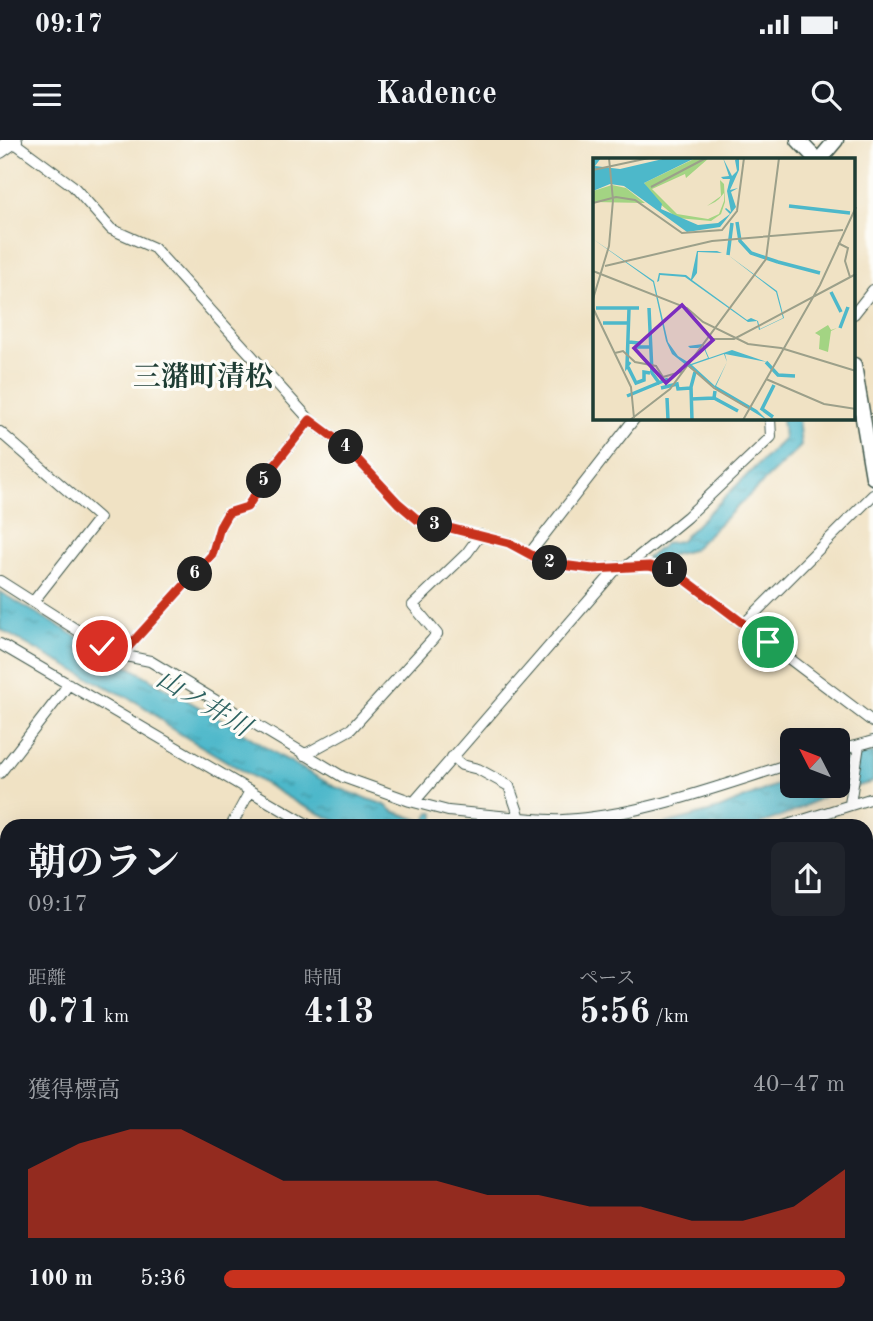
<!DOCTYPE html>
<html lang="ja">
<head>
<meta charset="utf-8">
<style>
  body { margin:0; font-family:"Old Standard TT","Noto Serif JP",serif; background:#20242c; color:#f1f3f6; height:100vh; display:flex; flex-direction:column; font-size:26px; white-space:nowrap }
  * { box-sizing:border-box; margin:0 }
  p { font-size:23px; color:#9ea1a6 }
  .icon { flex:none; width:38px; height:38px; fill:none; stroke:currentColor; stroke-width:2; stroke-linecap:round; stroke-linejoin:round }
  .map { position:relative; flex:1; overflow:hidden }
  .sheet { position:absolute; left:0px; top:679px; width:873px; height:502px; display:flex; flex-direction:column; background:#171b24; border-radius:21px 21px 0 0; box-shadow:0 7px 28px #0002 }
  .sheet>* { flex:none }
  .needle { width:46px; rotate:312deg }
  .fabs { position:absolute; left:780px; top:588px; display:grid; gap:14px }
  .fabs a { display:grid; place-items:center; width:70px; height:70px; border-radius:10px; background:#171b24; box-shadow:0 7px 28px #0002; font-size:35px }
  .pin { position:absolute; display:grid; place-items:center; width:60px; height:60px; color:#fff; margin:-30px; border:4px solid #fff; border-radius:50%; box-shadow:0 2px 7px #0007 }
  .km { position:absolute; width:35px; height:35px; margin:-18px; border-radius:50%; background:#222; color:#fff; font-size:19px; line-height:35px; text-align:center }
  .round { display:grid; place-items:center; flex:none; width:74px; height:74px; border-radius:10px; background:#20242c }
  .overview { display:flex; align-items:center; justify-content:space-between; height:119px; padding:0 28px }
  h1 { font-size:38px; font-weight:700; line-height:52px }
  .figures { display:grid; grid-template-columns:repeat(3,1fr); gap:10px; height:119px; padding:7px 28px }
  .figures div { display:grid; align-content:center }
  .figures b { font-size:35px; font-weight:700 }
  .figures small { font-size:19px; font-weight:400 }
  .figures p { font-size:19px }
  .chart { height:196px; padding:14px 28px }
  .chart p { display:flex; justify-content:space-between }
  .chart svg { width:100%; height:126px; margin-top:7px; fill:#c8321e; opacity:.7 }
  ul { padding:0 28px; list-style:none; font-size:23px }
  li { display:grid; grid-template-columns:112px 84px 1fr; align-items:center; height:52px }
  li i { height:18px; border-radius:9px; background:#c8321e }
  .status { display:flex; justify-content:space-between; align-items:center; height:49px; padding:0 35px; background:#171b24; direction:ltr }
  .status svg { height:19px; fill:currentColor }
  header { display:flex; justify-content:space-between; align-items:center; height:91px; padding:0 28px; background:#171b24; font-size:32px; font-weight:700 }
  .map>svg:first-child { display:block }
  .water { fill:url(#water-ripples); stroke:#367a7f; stroke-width:2 }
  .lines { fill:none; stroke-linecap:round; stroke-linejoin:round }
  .canal { stroke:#4db8ca; stroke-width:9 }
  .minor-casing { stroke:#3e564a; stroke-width:12 }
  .secondary-casing { stroke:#3e564a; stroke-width:17 }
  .primary-casing { stroke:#3e564a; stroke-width:18 }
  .minor { stroke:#fff; stroke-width:10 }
  .secondary { stroke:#fff; stroke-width:14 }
  .primary { stroke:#fff; stroke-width:16 }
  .route-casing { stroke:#fff; stroke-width:14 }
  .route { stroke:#c8321e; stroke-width:9 }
  .labels { text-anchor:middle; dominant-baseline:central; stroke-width:6; stroke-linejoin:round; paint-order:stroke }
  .water-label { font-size:26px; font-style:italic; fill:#2d6261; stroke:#fdfcf7 }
  .quarter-label { font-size:28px; font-weight:bold; fill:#1f3d34; stroke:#fdfcf7 }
  .inset-river { fill:none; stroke:#4db8ca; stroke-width:3.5 }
  .inset-road { fill:none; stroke:#9ca08a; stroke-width:2 }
  .view { fill:#7b2cbf; fill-opacity:0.15; stroke:#7b2cbf; stroke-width:3.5 }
  .inset-edge { fill:none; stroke:#1f3d34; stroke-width:3.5 }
</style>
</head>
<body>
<div class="status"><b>09:17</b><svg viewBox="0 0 49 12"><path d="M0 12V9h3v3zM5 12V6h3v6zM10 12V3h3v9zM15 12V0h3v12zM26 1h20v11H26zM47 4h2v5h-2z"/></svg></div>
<header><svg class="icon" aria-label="menu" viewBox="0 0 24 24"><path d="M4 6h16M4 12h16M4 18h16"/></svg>Kadence<svg class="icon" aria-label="search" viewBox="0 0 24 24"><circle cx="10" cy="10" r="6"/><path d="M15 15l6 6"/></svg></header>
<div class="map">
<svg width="873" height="1181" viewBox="0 0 873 1181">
  <defs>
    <pattern id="water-ripples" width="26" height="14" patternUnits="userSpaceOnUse" patternTransform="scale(1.75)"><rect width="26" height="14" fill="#4db8ca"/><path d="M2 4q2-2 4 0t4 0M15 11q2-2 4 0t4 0" fill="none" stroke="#3f97a5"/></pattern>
  </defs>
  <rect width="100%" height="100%" fill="#fdfcf7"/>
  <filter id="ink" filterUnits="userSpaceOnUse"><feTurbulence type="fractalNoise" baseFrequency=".0143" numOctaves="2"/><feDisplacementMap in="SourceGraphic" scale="14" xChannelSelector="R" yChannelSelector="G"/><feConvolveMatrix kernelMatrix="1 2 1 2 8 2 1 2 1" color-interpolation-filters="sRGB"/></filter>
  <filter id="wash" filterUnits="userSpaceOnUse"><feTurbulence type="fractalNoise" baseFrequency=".00686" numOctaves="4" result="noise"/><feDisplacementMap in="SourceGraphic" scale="28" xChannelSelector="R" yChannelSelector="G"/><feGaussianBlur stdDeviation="1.57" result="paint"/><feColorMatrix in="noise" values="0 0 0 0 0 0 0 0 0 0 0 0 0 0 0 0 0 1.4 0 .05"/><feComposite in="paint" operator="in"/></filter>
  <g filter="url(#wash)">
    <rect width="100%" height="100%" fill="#f0e2c4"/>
    <path class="water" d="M782 278H798L801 306 692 410 653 420 646 419 666 403 680 401 784 299Z
      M0 452 211 574 229 583 232 580 231 585 275 613 335 647 385 665 393 671 425 682 430 672 434 673V682L443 686H347L299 664 167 586C150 566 122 555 99 543 66 526 32 508 0 489Z
      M873 613V642L826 655 791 673 753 686H658L719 669 793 638V646H838V624L855 617Z"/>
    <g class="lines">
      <path class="canal" d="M0 725 7 731
        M866 1013 873 1017
        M0 1066 7 1076
        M491 1174 497 1181"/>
    </g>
  </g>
  <g filter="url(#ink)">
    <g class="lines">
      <g class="minor-casing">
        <path id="minor" d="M12 1 73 46 111 89 154 108 310 280 345 306 398 363 418 380 509 403 546 423 593 429 649 426 675 432 873 582
          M854 174 873 150
          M0 292 99 378 33 462
          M530 413 635 278
          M627 426 687 377 771 297 770 278
          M0 441 102 506 121 515 150 521 343 637 410 661 448 671 520 678V686
          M744 484 873 355
          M0 504 310 686
          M121 515 212 415 220 387 228 373 247 367 276 323 310 280
          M838 610 859 605
          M304 615 351 589 432 500 437 494 413 465 467 413 480 395
          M452 617 462 625 478 629 509 646 520 678C534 679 549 681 563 680 641 676 718 646 793 623
          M0 633 69 544
          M414 662 618 427
          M850 664 859 605 873 601
          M231 686 250 651
          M784 686 873 658
          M0 705 7 710
          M0 742 7 748
          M0 999 7 990
          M0 1108 7 1116
          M58 1174 65 1181
          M179 1174 187 1181
          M472 1174 478 1181
          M508 1174 514 1181
          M827 1174 833 1181
          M35 1181 42 1174
          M225 1181 230 1174
          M752 1181 754 1174"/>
      </g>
      <g class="secondary-casing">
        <path id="secondary" d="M798 0 816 19
          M820 19 836 0
          M854 225 873 337
          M866 931 873 923
          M407 1181 416 1174"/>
      </g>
      <g class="primary-casing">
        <path id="primary" d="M0 10 14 0"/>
      </g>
      <use href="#minor" class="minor"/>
      <use href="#secondary" class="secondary"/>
      <use href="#primary" class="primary"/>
    </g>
  </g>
  <g class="lines" filter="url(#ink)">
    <g class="route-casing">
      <path id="route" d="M102 506 121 515 212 415 220 387 228 373 247 367 276 323 310 280 345 306 398 363 418 380 509 403 546 423 593 429 649 426 675 432 768 502"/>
    </g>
    <use href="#route" class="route"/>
  </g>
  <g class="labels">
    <g class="water-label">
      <text transform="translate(203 564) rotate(31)">山ノ井川</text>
    </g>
    <g class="quarter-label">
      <text x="203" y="239">三潴町清松</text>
    </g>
  </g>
  <g transform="translate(593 18)">
    <rect width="262" height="262" fill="#f0e2c4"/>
    <path d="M103 0H116L93 20 92 16 59 31 84 56 115 61 126 56 131 43V35L126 41 122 44 114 48 128 38 127 22 131 26 132 44 128 56 118 63 84 60 61 41 51 25Z" fill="#a3d483"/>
    <path d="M19 27 33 30 52 45 0 44V33ZM235 167 238 172 244 170 238 173 235 194 226 191 227 178 222 175Z" fill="#a3d483"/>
    <path d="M8 0 2 8 27 11 74 0H102L51 25 69 46 68 51 105 67 125 65 137 56 132 51 133 50 138 54 134 33 137 21H130L128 19 136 18 130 0 139 18 144 13 142 2 146 0V12L137 32 145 30 138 34 143 49 127 69 94 74 31 28 17 26 0 33V1ZM0 81 61 123 75 184 85 198 98 206 115 200 110 188 105 190H97L95 188 110 186 116 200 139 192 174 204 132 196 134 204 123 228 164 252 174 262 126 233 79 196 73 183 60 124ZM131 196 134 204 122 228 99 207ZM104 93H124L129 95 105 94 104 115 99 122 154 162 158 160 165 163 167 171 190 160 183 134 135 97 184 133 191 160 166 172 164 163 155 164 92 119 67 117 66 123 64 124 66 115 93 117 98 121Z" fill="#4db8ca" fill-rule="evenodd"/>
    <path class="inset-river" d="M196 48 257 55M144 64 147 83 158 95 185 104M135 97 139 65M185 104 227 115M238 134 248 154M3 150H46M56 150 59 215 67 226M36 151 34 208 37 204M10 165H36M247 170 255 149M36 184 46 185 45 189H59M173 204 185 217 202 218M35 209 43 225 51 222V214L57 215M68 230 84 226 85 231 98 230M34 238 75 221M74 240 75 262M121 240 145 253M98 241 121 240 122 233M180 259 169 251 181 227M99 262 98 229 102 214"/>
    <path class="inset-road" d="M0 12 56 0M58 29 113 0M0 45 23 39 42 42 89 75 129 72 144 53 151 0M245 85 255 90 252 103 257 119M12 108 119 83 250 72M0 113 94 150 110 164 155 186 188 190 263 213M0 141 16 88 20 42 16 0M0 150 38 229 41 260M117 181H141L263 116M22 195 30 193 42 204 63 208 70 219 91 213M96 208 121 230 155 250M173 221 231 246 263 251M37 262 77 231 173 101 186 0M150 262 227 127 263 49"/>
    <path class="view" d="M89 147 120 182 73 225 41 190Z"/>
    <rect width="262" height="262" class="inset-edge"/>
  </g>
</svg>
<div class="fabs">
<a><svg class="needle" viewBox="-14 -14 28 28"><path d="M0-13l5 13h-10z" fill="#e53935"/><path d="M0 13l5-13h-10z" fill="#9ea1a6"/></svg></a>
</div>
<div class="pin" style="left:768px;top:502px;background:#1e9e55"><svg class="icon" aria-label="arrive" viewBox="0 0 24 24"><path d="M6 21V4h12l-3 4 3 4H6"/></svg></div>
<div class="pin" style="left:102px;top:506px;background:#d93025"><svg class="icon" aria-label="check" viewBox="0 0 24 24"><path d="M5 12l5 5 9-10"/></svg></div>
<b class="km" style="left:670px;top:430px">1</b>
<b class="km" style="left:550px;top:423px">2</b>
<b class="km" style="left:435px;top:385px">3</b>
<b class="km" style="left:346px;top:307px">4</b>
<b class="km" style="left:264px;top:341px">5</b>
<b class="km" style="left:195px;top:434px">6</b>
<section class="sheet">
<div class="overview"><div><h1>朝のラン</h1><p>09:17</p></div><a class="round"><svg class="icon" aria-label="share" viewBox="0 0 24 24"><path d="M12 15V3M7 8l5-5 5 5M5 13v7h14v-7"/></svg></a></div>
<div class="figures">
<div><p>距離</p><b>0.71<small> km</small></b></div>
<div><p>時間</p><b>4:13</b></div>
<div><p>ペース</p><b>5:56<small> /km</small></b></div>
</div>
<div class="chart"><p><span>獲得標高</span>40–47 m</p>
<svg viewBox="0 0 160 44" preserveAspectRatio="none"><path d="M0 44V20L10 11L20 6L30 6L40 15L50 24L60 24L70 24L80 24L90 29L100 29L110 33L120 33L130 38L140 38L150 33L160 20V44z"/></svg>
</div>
<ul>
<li><b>100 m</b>5:36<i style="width:100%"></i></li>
</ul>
</section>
</div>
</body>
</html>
